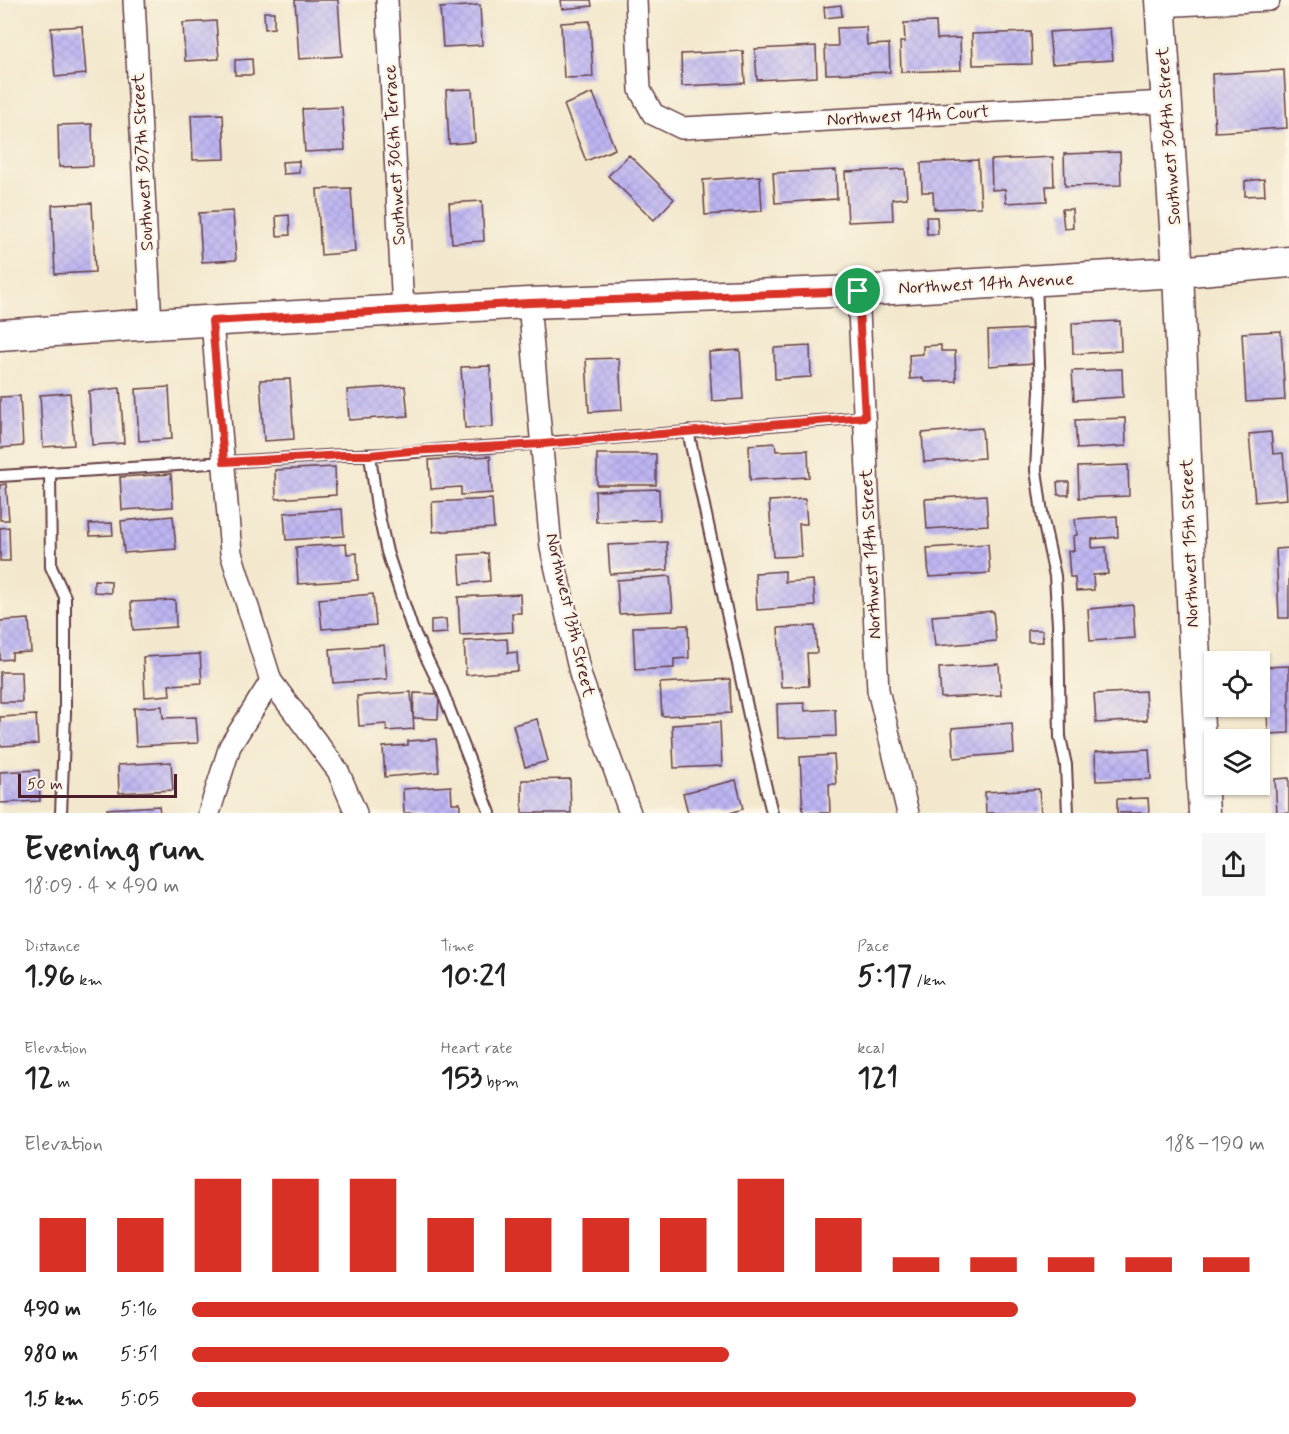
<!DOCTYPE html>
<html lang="en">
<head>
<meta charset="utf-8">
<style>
  body { margin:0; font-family:Mynerve,sans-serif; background:#f6f6f6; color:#222; height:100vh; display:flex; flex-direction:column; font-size:22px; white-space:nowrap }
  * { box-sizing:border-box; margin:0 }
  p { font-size:20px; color:#767676 }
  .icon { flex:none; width:33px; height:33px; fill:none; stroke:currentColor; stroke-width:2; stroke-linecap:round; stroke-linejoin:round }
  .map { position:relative; height:813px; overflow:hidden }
  .panel { display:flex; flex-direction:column; background:#fff; flex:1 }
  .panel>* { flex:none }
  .fabs { position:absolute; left:1204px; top:651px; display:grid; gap:12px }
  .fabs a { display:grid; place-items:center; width:66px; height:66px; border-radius:0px; background:#fff; box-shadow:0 2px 4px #0004; font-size:30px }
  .scale { position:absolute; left:18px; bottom:15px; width:159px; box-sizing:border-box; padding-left:6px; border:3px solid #4a1f2b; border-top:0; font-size:16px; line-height:21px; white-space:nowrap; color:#4a1f2b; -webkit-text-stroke:4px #fcf5e5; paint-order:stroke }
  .pin { position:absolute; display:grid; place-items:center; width:51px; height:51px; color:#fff; margin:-26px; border:3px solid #fff; border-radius:50%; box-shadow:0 2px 6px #0007 }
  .round { display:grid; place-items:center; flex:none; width:63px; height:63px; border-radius:0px; background:#f6f6f6 }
  .summary { display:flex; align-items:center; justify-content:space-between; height:102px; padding:0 24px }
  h1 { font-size:33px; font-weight:700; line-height:45px }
  .figures { display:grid; grid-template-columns:repeat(3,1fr); gap:9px; height:102px; padding:6px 24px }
  .figures div { display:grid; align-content:center }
  .figures b { font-size:30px; font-weight:700 }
  .figures small { font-size:16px; font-weight:400 }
  .figures p { font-size:16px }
  .chart { height:168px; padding:12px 24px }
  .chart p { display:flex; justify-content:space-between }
  .chart svg { width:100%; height:108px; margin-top:6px; stroke:#d93025; stroke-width:6 }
  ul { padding:0 24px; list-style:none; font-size:20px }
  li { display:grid; grid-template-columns:96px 72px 1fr; align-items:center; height:45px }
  li i { height:15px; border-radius:8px; background:#d93025 }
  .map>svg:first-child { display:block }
  .building { fill:url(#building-cross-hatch) }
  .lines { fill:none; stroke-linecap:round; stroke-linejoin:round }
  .lane-casing { stroke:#633d43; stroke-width:14 }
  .street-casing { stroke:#633d43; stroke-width:24 }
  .secondary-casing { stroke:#633d43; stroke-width:33 }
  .lane { stroke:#fff; stroke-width:10 }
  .street { stroke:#fff; stroke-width:21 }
  .secondary { stroke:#fff; stroke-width:30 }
  .route-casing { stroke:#fff; stroke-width:12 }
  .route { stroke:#d93025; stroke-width:8 }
  .labels { text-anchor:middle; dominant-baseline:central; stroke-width:5; stroke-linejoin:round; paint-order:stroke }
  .street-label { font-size:18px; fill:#4a1f2b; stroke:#fcf5e5 }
</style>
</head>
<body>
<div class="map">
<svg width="1289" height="813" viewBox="0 0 1289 813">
  <defs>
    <pattern id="building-cross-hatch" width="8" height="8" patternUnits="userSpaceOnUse" patternTransform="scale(1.5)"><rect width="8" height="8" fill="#bdb5f2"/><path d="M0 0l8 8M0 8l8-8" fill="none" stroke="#a49bd0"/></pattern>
  </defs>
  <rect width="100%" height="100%" fill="#fcf5e5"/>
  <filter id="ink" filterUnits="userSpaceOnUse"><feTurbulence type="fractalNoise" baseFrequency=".0167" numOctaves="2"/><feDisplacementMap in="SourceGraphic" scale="12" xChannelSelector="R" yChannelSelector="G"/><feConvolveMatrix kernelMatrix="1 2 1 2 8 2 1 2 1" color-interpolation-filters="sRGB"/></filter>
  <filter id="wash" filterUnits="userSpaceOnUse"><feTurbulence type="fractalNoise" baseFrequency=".008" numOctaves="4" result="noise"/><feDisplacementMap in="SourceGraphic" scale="24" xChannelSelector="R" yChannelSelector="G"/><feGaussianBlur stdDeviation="1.35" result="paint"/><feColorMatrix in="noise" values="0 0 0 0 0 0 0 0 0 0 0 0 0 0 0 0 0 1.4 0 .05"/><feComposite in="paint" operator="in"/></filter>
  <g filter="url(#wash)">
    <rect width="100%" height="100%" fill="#f3e8cd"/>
    <g id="blocks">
      <path class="building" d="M295 0H338L342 56 299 59Z
        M561 0H591L592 6 562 9Z
        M480 5 482 45 443 47 440 8Z
        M841 5 842 16 825 18 824 7Z
        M264 12H274V28L265 29Z
        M216 21 219 59 185 61 183 23Z
        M590 21 593 77 564 78 561 23Z
        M936 22 937 39 960 38 961 70 901 72 900 42H905L904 23Z
        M82 26 86 74 55 77 51 28Z
        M866 27 867 45 889 44 890 72 826 74 825 46H838L837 28Z
        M1110 28 1113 60 1052 64 1049 32Z
        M1031 32 1032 64 973 65 972 34Z
        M816 46 817 77 757 80 755 49Z
        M743 51 745 83 682 86 681 54Z
        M252 59 253 75H235V60Z
        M1284 70 1287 128 1215 132 1212 74Z
        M472 89 475 142 449 144 446 90Z
        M593 93 615 149 586 161 564 105Z
        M342 107 345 150 305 152 302 109Z
        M223 114 225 159 193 160 191 115Z
        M92 124 93 166 59 167 58 125Z
        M1120 152 1121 185 1065 186 1064 154Z
        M629 155 674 199 654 220 608 176Z
        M1053 157 1054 186H1046L1047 201 1006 203 1005 189 992 190 991 160Z
        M978 160 981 207 934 209 933 192H922L921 163Z
        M299 161V173L283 174 282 162Z
        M905 169 907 198 892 199 893 220 848 222 845 172Z
        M836 170 837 199 775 203 773 173Z
        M760 176 762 211 705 215 703 180Z
        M1264 179 1265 195 1245 196V181Z
        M351 188 355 252 321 255 317 189Z
        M482 201 484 241 452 243 449 203Z
        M92 203 95 272 55 274 52 205Z
        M1062 209H1072L1073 228 1064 229Z
        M233 211 236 260 202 262 199 213Z
        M289 215 290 235 277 236 276 216Z
        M926 217H937L938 234H927Z
        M1120 321 1121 351 1073 354 1072 323Z
        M1031 329 1034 363 989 366 988 331Z
        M1281 331 1285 400 1246 402 1242 333Z
        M941 345V351H955L956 381 924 382 923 378 910 379 909 355 923 354V346Z
        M810 346 811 377 775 379 774 348Z
        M740 350 743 399 712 401 709 352Z
        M619 358 622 410 589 412 586 359Z
        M490 366 493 427 465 428 461 367Z
        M1122 369 1123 397 1074 400 1072 371Z
        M290 379 294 439 264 441 260 380Z
        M405 386 408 416 349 420 347 390Z
        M169 387 172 439 139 441 136 389Z
        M120 388 124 443 92 445 89 391Z
        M70 393 74 445 43 447 40 395Z
        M20 396 23 446 0 448V397Z
        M1125 418 1126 446 1077 449 1075 420Z
        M982 428 984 458 924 462 922 433Z
        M1271 432 1273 454 1283 453 1287 499 1255 502 1249 434Z
        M775 443 776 451 808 450 809 477 750 480 749 445Z
        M597 454H656V485H597Z
        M490 456 492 493 461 495V487L431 489 429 460Z
        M1128 465 1129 496 1079 498 1078 467Z
        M335 467 336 495 276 499 275 470Z
        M171 474 173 507 122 510 120 477Z
        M1057 482H1069V495H1058Z
        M6 484 9 520H0V485Z
        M659 489 660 520 596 522 595 491Z
        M986 495 988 525 927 529 925 499Z
        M492 499 494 528 433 532 432 502Z
        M805 499 807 524H799L801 556 773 557 769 501Z
        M342 509 344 536 286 540 284 513Z
        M173 516 176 549 124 553 121 521Z
        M1117 516 1118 537 1092 539V548L1106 547 1108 574 1093 575 1094 590 1076 591 1075 577H1070L1068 551H1074L1073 536 1077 535 1075 519Z
        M112 523 113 535 90 536 89 524Z
        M9 527 10 561H0V528Z
        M667 542 668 570 610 574 608 545Z
        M346 544 347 554 357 553 358 580 298 584 296 547Z
        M988 544 990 573 929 577 927 548Z
        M1289 548V618H1279L1276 549Z
        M488 553 490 581 461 584 459 555Z
        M785 571V582L813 580 815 606 757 610 755 573Z
        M670 576 673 611 619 614 617 580Z
        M94 580 111 581V593L94 592Z
        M373 594 376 625 322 629 319 599Z
        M520 594 521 613H512L513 632 460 635 458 597Z
        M175 600 176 627 133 630 131 602Z
        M1133 605 1135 638 1090 641 1088 609Z
        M993 611 996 641 935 646 932 616Z
        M29 619 31 652 12 653V659L0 660V621Z
        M446 619 447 633 431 634V620Z
        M688 625 689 658 674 659V668L635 670 633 627Z
        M815 626 817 653H807L809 686 781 687 778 628Z
        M1028 630H1042L1043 642H1028Z
        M507 639 508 653 517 652 518 671 466 675 464 641Z
        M384 645 387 679 333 683 330 649Z
        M200 654 202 683 169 685 170 695 145 697 143 657Z
        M999 664 1001 695 941 698 939 668Z
        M1289 666V733L1268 734 1265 667Z
        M0 672H21L22 702H0Z
        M730 679 731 713 662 716 660 683Z
        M1145 691 1147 720 1096 723 1094 694Z
        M411 692 414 729 387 731 386 724 359 726 357 696Z
        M414 693 439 694 438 719 413 718Z
        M804 703 805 711 835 709 836 736 778 738 777 704Z
        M162 706 163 718 196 717 198 743 136 746 134 708Z
        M36 715 38 744 0 746V717Z
        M537 719 548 761 525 767 513 725Z
        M720 722 722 766 674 768 672 725Z
        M1012 723 1014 753 954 758 952 728Z
        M436 739 439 772 385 777 383 747 408 745V741Z
        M1149 749 1151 779 1096 781 1095 752Z
        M834 755 836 784H829L830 813H803L800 757Z
        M171 762 173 790 119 793 118 765Z
        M39 770 40 801 0 803V772Z
        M1289 778V813H1277L1275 779Z
        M570 779 571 813H522V780Z
        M736 780 743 809 730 813H688L683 793Z
        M451 786 452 803H460V813H404L403 789Z
        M1039 789 1041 813H986L985 792Z
        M1148 798 1149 813H1117V799Z
        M159 806 160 813H108L107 809Z"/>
    </g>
  </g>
  <g filter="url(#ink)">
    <use href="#blocks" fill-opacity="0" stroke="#633d43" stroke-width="1.5"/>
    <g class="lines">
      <g class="lane-casing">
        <path id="lane" d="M1036 281 1040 390 1036 470 1043 520 1055 576 1058 625 1060 737 1066 765 1068 813
          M688 431 751 725 772 813
          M370 455 377 507 387 552 412 628 441 688 490 813
          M50 473 51 567 65 597V713L61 813
          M0 476 342 455C384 456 427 450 469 448 601 440 733 428 865 417"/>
      </g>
      <g class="street-casing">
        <path id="street" d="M134 0 151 324
          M387 0 403 310
          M636 0 640 90 653 114 682 128 1166 102
          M1160 6 1269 0
          M858 291 878 690 908 813
          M529 303 551 548 581 677 630 813
          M212 321 231 553 271 681 338 771 356 813
          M209 813 230 746 271 681"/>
      </g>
      <g class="secondary-casing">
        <path id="secondary" d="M1160 0 1178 272 1193 623 1204 813
          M0 335 151 324 529 303 858 291 1178 272 1289 262"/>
      </g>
      <use href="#lane" class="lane"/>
      <use href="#street" class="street"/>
      <use href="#secondary" class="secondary"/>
    </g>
  </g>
  <g class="lines" filter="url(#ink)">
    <g class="route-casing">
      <path id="route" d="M858 291 865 417 542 444 410 451 370 455H342L224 462 212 321 529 303Z"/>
    </g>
    <use href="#route" class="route"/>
  </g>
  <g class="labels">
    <g class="street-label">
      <text transform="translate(908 116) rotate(-3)">Northwest 14th Court</text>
      <text transform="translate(1169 136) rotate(-94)">Southwest 304th Street</text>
      <text transform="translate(395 155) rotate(-93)">Southwest 306th Terrace</text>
      <text transform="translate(143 162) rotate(-93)">Southwest 307th Street</text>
      <text transform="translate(986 284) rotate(-3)">Northwest 14th Avenue</text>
      <text transform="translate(1190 543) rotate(-92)">Northwest 15th Street</text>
      <text transform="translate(871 554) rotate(-93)">Northwest 14th Street</text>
      <text transform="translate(570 615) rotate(77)">Northwest 13th Street</text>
    </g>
  </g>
</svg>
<div class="fabs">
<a><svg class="icon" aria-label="locate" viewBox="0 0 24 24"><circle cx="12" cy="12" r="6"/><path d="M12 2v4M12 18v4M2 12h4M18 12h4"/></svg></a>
<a><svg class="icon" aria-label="layers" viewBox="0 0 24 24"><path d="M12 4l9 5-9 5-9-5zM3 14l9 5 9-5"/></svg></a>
</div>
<div class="scale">50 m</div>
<div class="pin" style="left:858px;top:291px;background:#1e9e55"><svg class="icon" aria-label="arrive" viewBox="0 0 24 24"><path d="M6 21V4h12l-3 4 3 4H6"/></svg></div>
</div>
<section class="panel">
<div class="summary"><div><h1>Evening run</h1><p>18:09 · 4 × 490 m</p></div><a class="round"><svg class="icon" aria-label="share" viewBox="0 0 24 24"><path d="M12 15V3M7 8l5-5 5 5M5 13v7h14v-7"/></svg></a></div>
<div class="figures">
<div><p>Distance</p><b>1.96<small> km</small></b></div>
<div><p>Time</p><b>10:21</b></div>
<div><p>Pace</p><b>5:17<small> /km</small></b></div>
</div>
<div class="figures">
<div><p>Elevation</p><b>12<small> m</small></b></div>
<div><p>Heart rate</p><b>153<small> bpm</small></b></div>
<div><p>kcal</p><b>121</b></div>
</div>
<div class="chart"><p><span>Elevation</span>188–190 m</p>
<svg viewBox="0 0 160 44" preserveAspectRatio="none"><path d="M5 44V22M15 44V22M25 44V6M35 44V6M45 44V6M55 44V22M65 44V22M75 44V22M85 44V22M95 44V6M105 44V22M115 44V38M125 44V38M135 44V38M145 44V38M155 44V38"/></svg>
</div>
<ul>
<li><b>490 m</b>5:16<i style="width:77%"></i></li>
<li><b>980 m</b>5:51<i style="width:50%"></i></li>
<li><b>1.5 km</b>5:05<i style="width:88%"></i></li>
</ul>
</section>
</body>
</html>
